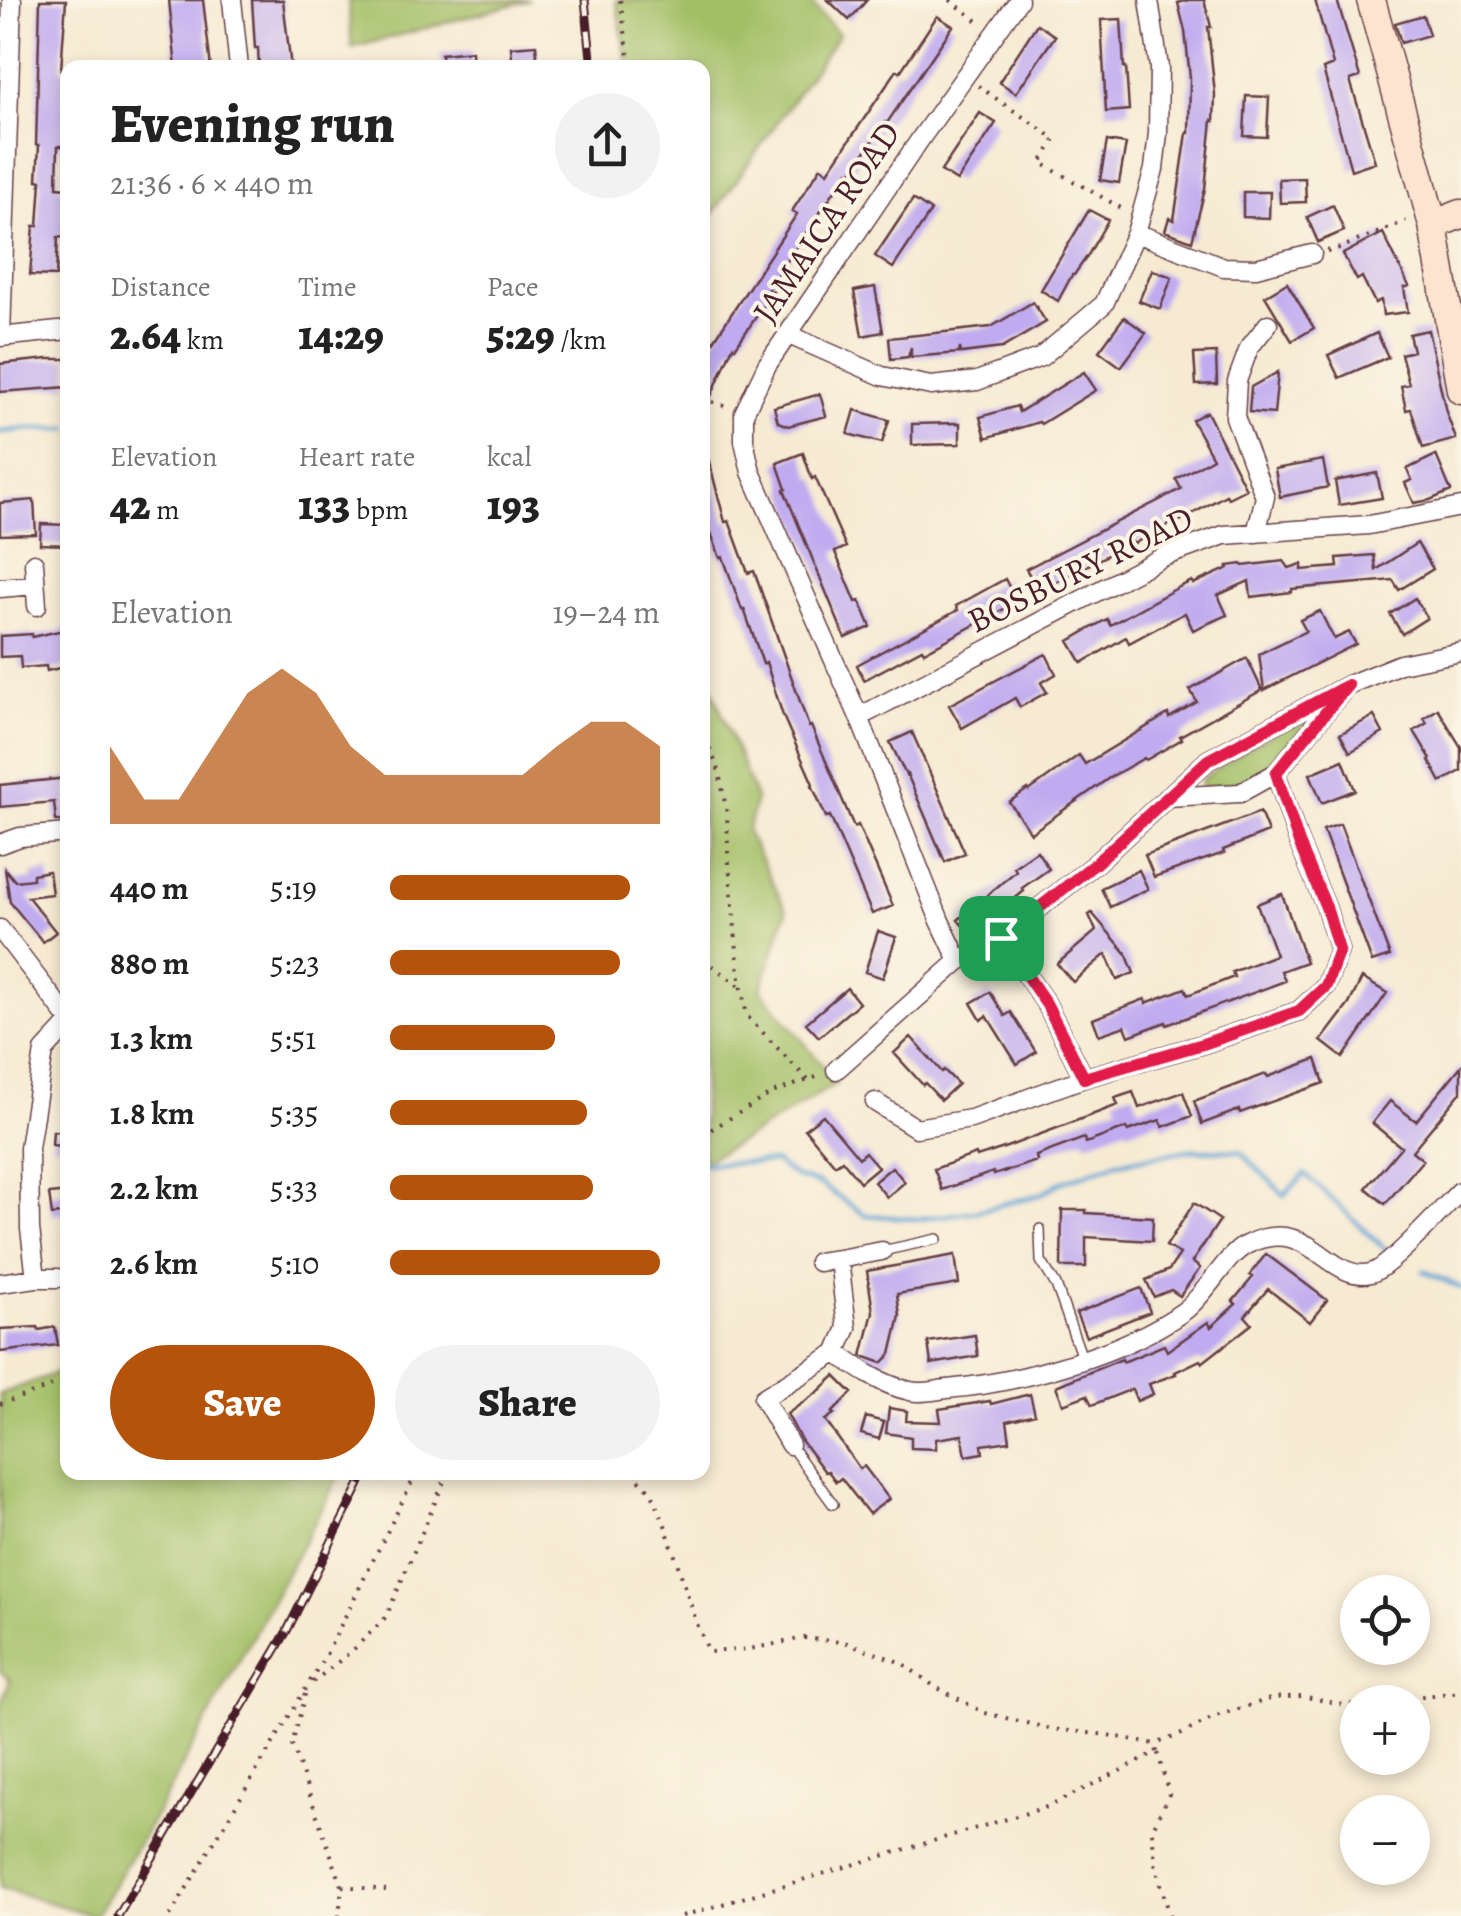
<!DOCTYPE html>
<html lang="en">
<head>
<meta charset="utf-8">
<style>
  body { margin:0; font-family:Alegreya,serif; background:#f2f2f2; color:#222; height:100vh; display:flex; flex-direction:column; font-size:38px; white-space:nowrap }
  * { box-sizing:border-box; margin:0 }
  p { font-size:32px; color:#767676 }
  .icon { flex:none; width:55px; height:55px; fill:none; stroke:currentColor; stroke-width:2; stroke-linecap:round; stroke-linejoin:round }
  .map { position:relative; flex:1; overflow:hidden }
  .panel { position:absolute; left:60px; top:60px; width:650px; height:1420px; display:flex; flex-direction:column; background:#fff; border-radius:20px; box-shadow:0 5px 15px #0003 }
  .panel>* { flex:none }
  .controls { position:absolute; left:1340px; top:1575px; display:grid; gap:20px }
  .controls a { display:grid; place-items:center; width:90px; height:90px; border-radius:50%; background:#fff; box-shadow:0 5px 15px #0003; font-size:50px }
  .pin { position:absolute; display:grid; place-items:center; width:85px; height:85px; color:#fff; margin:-42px; border-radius:20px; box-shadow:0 5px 15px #0006 }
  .round { display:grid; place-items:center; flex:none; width:105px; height:105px; border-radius:52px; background:#f2f2f2 }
  .headline { display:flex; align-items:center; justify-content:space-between; height:170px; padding:0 50px }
  h1 { font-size:55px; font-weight:800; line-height:75px }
  .stats { display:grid; grid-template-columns:repeat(3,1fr); gap:15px; height:170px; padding:10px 50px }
  .stats div { display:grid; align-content:center }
  .stats b { font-size:42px; font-weight:800 }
  .stats small { font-size:28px; font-weight:400 }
  .stats p { font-size:28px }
  .chart { height:280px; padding:20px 50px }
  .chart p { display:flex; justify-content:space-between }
  .chart svg { width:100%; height:180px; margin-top:10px; fill:#b45309; opacity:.7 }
  .cta { display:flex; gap:20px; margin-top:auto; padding:20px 50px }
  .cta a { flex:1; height:115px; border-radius:60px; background:#b45309; color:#fff; font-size:40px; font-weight:800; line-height:115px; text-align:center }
  .cta a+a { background:#f2f2f2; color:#222 }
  ul { padding:0 50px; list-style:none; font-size:32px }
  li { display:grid; grid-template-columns:160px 120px 1fr; align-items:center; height:75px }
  li i { height:25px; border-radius:12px; background:#b45309 }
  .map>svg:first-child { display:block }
  .green { fill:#a3bf66; stroke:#766f48; stroke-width:2.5 }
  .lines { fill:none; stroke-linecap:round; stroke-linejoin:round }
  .stream { stroke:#60a3d4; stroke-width:5 }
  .building { fill:#c0aaf0 }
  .lane-casing { stroke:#643d44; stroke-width:12 }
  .street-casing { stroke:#643d44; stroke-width:21 }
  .secondary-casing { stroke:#643d44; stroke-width:31 }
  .path { stroke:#643d44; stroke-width:4; stroke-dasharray:2.5 8; stroke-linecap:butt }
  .lane { stroke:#fff; stroke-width:9 }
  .street { stroke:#fff; stroke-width:18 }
  .secondary { stroke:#fde4d1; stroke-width:28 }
  .rail-casing { stroke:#4a1f2b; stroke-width:9 }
  .rail { stroke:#fcf5e5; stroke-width:5; stroke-dasharray:15; stroke-linecap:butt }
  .route-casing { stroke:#fff; stroke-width:20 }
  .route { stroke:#e11d48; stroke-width:12 }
  .labels { text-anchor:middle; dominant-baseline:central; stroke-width:8; stroke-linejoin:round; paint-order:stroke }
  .street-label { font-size:35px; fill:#4a1f2b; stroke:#fcf5e5 }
</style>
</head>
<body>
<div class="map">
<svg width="1461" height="1916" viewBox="0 0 1461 1916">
  <rect width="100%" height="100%" fill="#fcf5e5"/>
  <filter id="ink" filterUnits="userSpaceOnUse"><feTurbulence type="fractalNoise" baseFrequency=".01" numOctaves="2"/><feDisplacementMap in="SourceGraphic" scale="20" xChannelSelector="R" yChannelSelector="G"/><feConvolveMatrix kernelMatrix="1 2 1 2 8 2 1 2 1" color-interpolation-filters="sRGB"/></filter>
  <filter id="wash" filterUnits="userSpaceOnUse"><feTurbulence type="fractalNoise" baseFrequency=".0048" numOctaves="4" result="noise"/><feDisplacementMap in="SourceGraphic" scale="40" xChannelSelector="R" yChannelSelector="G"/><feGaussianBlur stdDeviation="2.25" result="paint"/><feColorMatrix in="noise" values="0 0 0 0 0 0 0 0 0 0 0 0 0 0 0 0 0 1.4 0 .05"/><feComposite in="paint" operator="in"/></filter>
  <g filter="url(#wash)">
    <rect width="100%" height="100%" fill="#f6ead2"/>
    <path class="green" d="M348 0H530L352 48Z
      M616 0H808L839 34 703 228 702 68 628 67Z
      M702 663 756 799 747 832 787 911 761 990 837 1083 745 1139 703 1162Z
      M1305 716 1308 719 1307 723C1283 752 1265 779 1225 786 1216 788 1210 789 1201 787V780C1234 755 1269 736 1305 716Z
      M67 1369 68 1472 341 1473 159 1809 95 1916 0 1888V1707L10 1680 0 1671V1394Z"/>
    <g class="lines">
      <path class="stream" d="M0 432 29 429H68
        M702 1164 774 1162 796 1177 820 1184 865 1215 918 1219 977 1211 1042 1194 1057 1184 1115 1163 1191 1150 1240 1151 1284 1195 1305 1174 1385 1249
        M1424 1271 1461 1288"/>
    </g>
    <g id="blocks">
      <path class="building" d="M40 0H66L61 70 68 71 66 146H58L57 187 68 188V238L58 237 56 276 30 275 34 226H38L41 181 37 180 39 145H36Z
        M169 0H203L211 68H176Z
        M252 0H283L291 68H259L258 48H255Z
        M828 0H867L849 20Z
        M1189 0H1204L1211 27H1208L1215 94 1214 121 1212 120 1205 189 1192 241 1165 231 1169 218 1174 220 1187 133H1189L1190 78 1185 31 1178 3Z
        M1315 0H1337L1360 77 1350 80 1375 162 1351 170 1323 69 1333 65Z
        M1423 15 1429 35 1401 43 1395 23Z
        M937 16 953 26 887 123 885 122 851 173 848 171 768 289 773 292 735 348 733 346 702 417V359L705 354 797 214 792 211 821 167 828 172 897 70 900 72Z
        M1121 19 1124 67H1126L1129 110 1106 112 1101 20Z
        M1037 24 1055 36 1016 93 999 82Z
        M536 45 538 68H513L511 47Z
        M472 51 473 68H442L441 54Z
        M1246 96 1269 97 1267 137 1244 136Z
        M980 113 996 123 957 181 941 171Z
        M1107 141 1126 144 1119 183 1100 180Z
        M1305 178 1306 202 1280 203 1279 179Z
        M1243 192H1270L1269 218 1243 217Z
        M913 199 931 211 893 268 875 256Z
        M1333 205 1344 231 1318 242 1307 217Z
        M1089 210 1108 220 1088 255 1074 275H1072L1058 301 1041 290Z
        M1383 233 1409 286 1404 288 1408 312 1383 315 1381 300 1375 303 1362 277 1357 280 1343 254Z
        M1152 270 1172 277 1160 309 1139 301Z
        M1287 283 1314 328 1292 341 1265 296Z
        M875 287 883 332 862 336 854 291Z
        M1033 302 1046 322 1002 348 961 353 960 348 959 353 911 357V347L908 357 891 359 889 338 991 327Z
        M1124 317 1146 333 1121 367 1099 351Z
        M1428 330 1446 412 1456 439 1423 448 1411 409 1406 410 1401 386 1409 384 1401 354 1413 351 1409 334Z
        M1377 333 1388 357 1339 378 1328 355Z
        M1216 353 1217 384 1196 385 1194 354Z
        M48 359H68V387L0 392V364Z
        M1084 372 1096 390 1041 424 1039 422 986 438 980 417 1017 406 1019 412Z
        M1278 372 1274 414 1249 412 1251 387Z
        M820 394 826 416 788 426 778 422 774 407Z
        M855 410 889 420 882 443 848 434Z
        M1207 412 1246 489 1228 498 1226 495 1176 523 1175 521 1133 544 1132 542 1039 591 1026 569 1181 489 1176 479 1213 458 1192 420Z
        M960 423V444L912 445V424Z
        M803 453 812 479 815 477 846 547 835 552 856 602 860 601 871 627 845 638 784 490 786 489 777 463Z
        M702 454H707L725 522 729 521 748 573 754 571 809 727 811 726 854 827 858 825 893 906 872 914 830 816 826 817 812 785 813 784 783 716 766 662 763 664 744 609 742 610 723 557 720 558 702 508Z
        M1436 455 1451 491 1430 500 1414 503 1405 483 1412 480 1407 469Z
        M1323 460 1328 487 1280 497 1275 469Z
        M1377 473 1382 498 1339 505 1335 481Z
        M34 500 36 534 0 535V503Z
        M41 524 68 525V545L40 544Z
        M1417 543 1433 569 1399 590 1393 580 1292 589V592L1251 597 1249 581 1218 595 1227 615 1193 630 1185 613 1129 643 1126 637 1082 663 1069 641 1107 619 1110 625 1179 587 1192 581 1193 584 1229 568 1228 566 1242 564 1243 566 1284 561 1289 568 1302 564V570L1338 567 1337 558 1374 555 1376 570Z
        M1005 579 1017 602 924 652 922 649 864 680 857 665 958 610 956 606Z
        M1415 598 1427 618 1402 634 1390 614Z
        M1320 611 1334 639 1349 632 1356 644 1264 690 1259 654 1306 631 1300 620Z
        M68 629V666L47 671 46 666 21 668 20 656 0 657V636L32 634V637Z
        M1046 654 1056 674 1041 683 1047 692 1020 707 1015 698 962 728 949 705Z
        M1247 658 1262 690 1180 736 1182 739 1146 760 1144 758 1109 778 1031 833 1009 802 1028 789 1029 791 1079 755 1085 764 1168 714 1169 718 1197 702 1190 690Z
        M1438 709 1461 747V771L1441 782 1429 760 1431 759 1414 731 1427 723 1424 718Z
        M1374 716 1383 733 1350 752 1340 734Z
        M912 732 965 853 945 862 907 774 906 775 890 742Z
        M1343 760 1355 790 1322 803 1310 774Z
        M68 778V821H56L54 802 0 807V785Z
        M1260 812 1268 832 1223 850 1224 853 1154 877 1145 855Z
        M1340 824 1390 956 1372 962 1323 830Z
        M1037 851 1049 869 1022 888 1024 891 971 935 958 920 1016 871 1014 867Z
        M5 869 15 881 33 879V874L49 871 52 894 28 897 56 932 43 942 10 902Z
        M1139 870 1148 889 1110 907 1101 888Z
        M1282 894 1306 962 1281 971 1285 981 1167 1025 1166 1022 1129 1036 1125 1026 1099 1035 1093 1019 1145 999 1146 1003 1185 988 1188 995 1234 977 1232 972 1276 955 1257 904Z
        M1092 913 1126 953 1134 973 1117 980 1106 954 1073 982 1057 964 1096 931 1089 915Z
        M878 931 896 937 883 978 865 972Z
        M1362 978 1387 993 1343 1058 1321 1041 1349 1004Z
        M847 988 859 1003 819 1037 806 1023Z
        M990 992 1005 1016 1011 1012 1036 1052 1017 1064 987 1016 981 1020 971 1003Z
        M911 1037 942 1072 944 1070 958 1084 941 1100 925 1083 923 1085 894 1053Z
        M1316 1059 1324 1083 1240 1113 1239 1110 1202 1124 1194 1101 1266 1074 1268 1077Z
        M1461 1066V1092L1412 1151 1423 1160 1385 1204 1366 1188 1401 1147 1372 1123 1390 1101 1416 1121Z
        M1133 1092 1139 1108 1183 1092 1192 1116 1163 1127 1160 1120 1128 1131 1126 1128 1086 1143 1084 1138 1036 1156 1037 1161 994 1175 993 1172 942 1190 934 1169 976 1154 977 1157 1004 1148 1118 1105 1115 1098Z
        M823 1115 859 1158 865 1152 878 1167 860 1182 842 1160 835 1165 805 1129Z
        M53 1131 68 1132V1147L52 1145Z
        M892 1167 905 1182 887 1197 874 1182Z
        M68 1192V1213L52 1215 49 1194Z
        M1194 1203 1220 1220 1192 1262 1200 1268 1180 1296 1171 1290 1154 1297 1146 1280 1169 1270 1180 1254 1166 1246Z
        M1062 1210H1086V1213L1153 1217 1152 1241 1086 1237V1267H1061Z
        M1266 1254 1327 1300 1310 1322 1268 1289 1245 1316 1252 1324 1202 1363 1200 1360 1175 1372 1176 1374 1149 1384 1153 1394 1137 1401 1132 1389 1092 1405 1087 1395 1063 1404 1056 1386 1122 1359 1123 1362 1164 1345 1167 1351 1208 1322 1211 1327 1236 1304 1233 1301 1253 1277 1250 1275Z
        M955 1255 959 1284 897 1294 900 1316 891 1354 882 1363 862 1356 873 1312 867 1271Z
        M1141 1288 1150 1312 1086 1337 1076 1313Z
        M38 1327 39 1330 55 1327 58 1345 0 1352V1329Z
        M975 1335 978 1356 931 1364 928 1342Z
        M835 1376 852 1393 832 1413 834 1414 825 1420 860 1469 864 1466 889 1499 869 1514 841 1478 836 1482 828 1471 825 1472 801 1440 787 1414 819 1391Z
        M1030 1394 1035 1414 1007 1421 1010 1441 982 1445 983 1453 966 1456 962 1435 936 1439V1449L911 1448V1437L886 1433 889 1408 907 1411 906 1421 941 1422 939 1409 990 1401 991 1404Z
        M866 1417 884 1422 879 1439 861 1434Z"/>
    </g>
  </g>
  <g filter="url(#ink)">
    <use href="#blocks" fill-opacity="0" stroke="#643d44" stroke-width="2.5"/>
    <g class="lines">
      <g class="lane-casing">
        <path id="lane" d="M1040 1229 1041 1261 1056 1285 1082 1358
          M882 1251 937 1239
          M790 1445 833 1504"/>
      </g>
      <g class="street-casing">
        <path id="street" d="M232 0 239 68
          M1019 0 921 138 767 365 744 413V441L751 472 859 717 940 921 959 961 1001 938 1096 863 1208 760 1348 685 1400 664 1461 652
          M1136 233 1224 267 1256 268 1312 254
          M789 335 882 376 931 386 977 381 1041 357 1104 304 1136 233 1154 169 1158 133 1159 67 1149 0
          M1 336 12 0
          M0 337 68 330
          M1256 533 1265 497 1235 417 1237 381 1249 348 1268 324
          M34 563 37 606
          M0 588 35 585
          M859 717 1163 557 1224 535 1369 525 1461 507
          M1168 797 1240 793 1276 773 1341 693
          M0 844 20 837 68 833
          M0 929 68 1018
          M836 1070 959 961
          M1084 1078 1203 1044 1299 1011 1326 986 1339 950 1326 907 1299 843 1276 773
          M875 1102 916 1128 971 1119 1084 1078 1047 1005 1001 938
          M818 1262 839 1259
          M36 1278H59
          M0 1283 36 1278 30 1229 29 1148 44 1051 68 1025
          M836 1353 847 1328 839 1259 882 1251
          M790 1445 763 1398 836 1353C859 1369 882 1385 910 1391 921 1394 936 1390 947 1389 1019 1383 1125 1354 1184 1311 1205 1296 1226 1255 1246 1245 1310 1213 1327 1283 1371 1273 1389 1269 1444 1207 1460 1191"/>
      </g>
      <g class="secondary-casing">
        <path id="secondary" d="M1371 0 1433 225 1461 390
          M1433 225 1461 214"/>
      </g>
      <path class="path" d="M620 0 631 68
        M950 0 983 25
        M978 86 1055 139 1041 163 1123 209
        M1327 251 1340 248 1406 221
        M702 398 730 408
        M702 729 719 771 727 814 728 852 739 973 747 1016 808 1080
        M702 962 711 965 741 987
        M702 1135 772 1093 822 1075
        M0 1404 68 1381
        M632 1472 652 1493 664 1522 697 1624 709 1652 750 1649 804 1638 848 1643 902 1663 934 1686 985 1713 1051 1729 1108 1735 1155 1744 1182 1734 1213 1717 1273 1698 1302 1696 1344 1705 1358 1704
        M313 1682 353 1650 386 1617 448 1472
        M305 1694 292 1745 342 1886 339 1916
        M1369 1702 1461 1692
        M1158 1753 1169 1794 1152 1830 1155 1863 1170 1916
        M342 1886 386 1890
        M170 1916 328 1651 417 1472
        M682 1916 1050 1806 1157 1752 1155 1744"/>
      <use href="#lane" class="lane"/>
      <use href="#street" class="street"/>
      <use href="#secondary" class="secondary"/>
      <g class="rail-casing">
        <path id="rail" d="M585 0 592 68
          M118 1916 287 1631 366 1472"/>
      </g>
      <use href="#rail" class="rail"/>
    </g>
  </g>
  <g class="lines" filter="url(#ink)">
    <g class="route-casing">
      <path id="route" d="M1348 685 1276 773 1299 843 1326 907 1339 950 1326 986 1299 1011 1203 1044 1084 1078 1047 1005 1001 938 1096 863 1208 760Z"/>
    </g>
    <use href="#route" class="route"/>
  </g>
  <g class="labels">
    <g class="street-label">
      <text transform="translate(826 222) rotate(-56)">JAMAICA ROAD</text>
      <text transform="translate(1080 569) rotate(-26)">BOSBURY ROAD</text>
    </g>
  </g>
</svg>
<div class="controls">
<a><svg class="icon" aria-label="locate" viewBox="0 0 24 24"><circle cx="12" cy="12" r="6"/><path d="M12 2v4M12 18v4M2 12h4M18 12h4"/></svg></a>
<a>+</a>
<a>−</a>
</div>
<div class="pin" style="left:1001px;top:938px;background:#1e9e55"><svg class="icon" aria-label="arrive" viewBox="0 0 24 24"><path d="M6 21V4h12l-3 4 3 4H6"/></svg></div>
<section class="panel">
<div class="headline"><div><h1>Evening run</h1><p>21:36 · 6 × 440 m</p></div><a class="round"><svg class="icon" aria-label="share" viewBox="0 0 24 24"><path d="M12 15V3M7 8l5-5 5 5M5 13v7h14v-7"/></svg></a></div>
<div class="stats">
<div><p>Distance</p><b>2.64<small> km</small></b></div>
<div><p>Time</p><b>14:29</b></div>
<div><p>Pace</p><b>5:29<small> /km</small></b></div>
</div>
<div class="stats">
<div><p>Elevation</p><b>42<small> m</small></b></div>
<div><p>Heart rate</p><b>133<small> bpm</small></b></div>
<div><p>kcal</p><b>193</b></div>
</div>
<div class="chart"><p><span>Elevation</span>19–24 m</p>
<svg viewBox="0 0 160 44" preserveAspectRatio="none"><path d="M0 44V25L10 38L20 38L30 25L40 12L50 6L60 12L70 25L80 32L90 32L100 32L110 32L120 32L130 25L140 19L150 19L160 25V44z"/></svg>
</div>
<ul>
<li><b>440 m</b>5:19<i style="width:89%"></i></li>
<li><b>880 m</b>5:23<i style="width:85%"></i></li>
<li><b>1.3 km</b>5:51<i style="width:61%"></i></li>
<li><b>1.8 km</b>5:35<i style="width:73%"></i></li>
<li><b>2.2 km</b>5:33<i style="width:75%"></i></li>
<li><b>2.6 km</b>5:10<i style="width:100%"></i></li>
</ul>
<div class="cta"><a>Save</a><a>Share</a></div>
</section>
</div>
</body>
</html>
